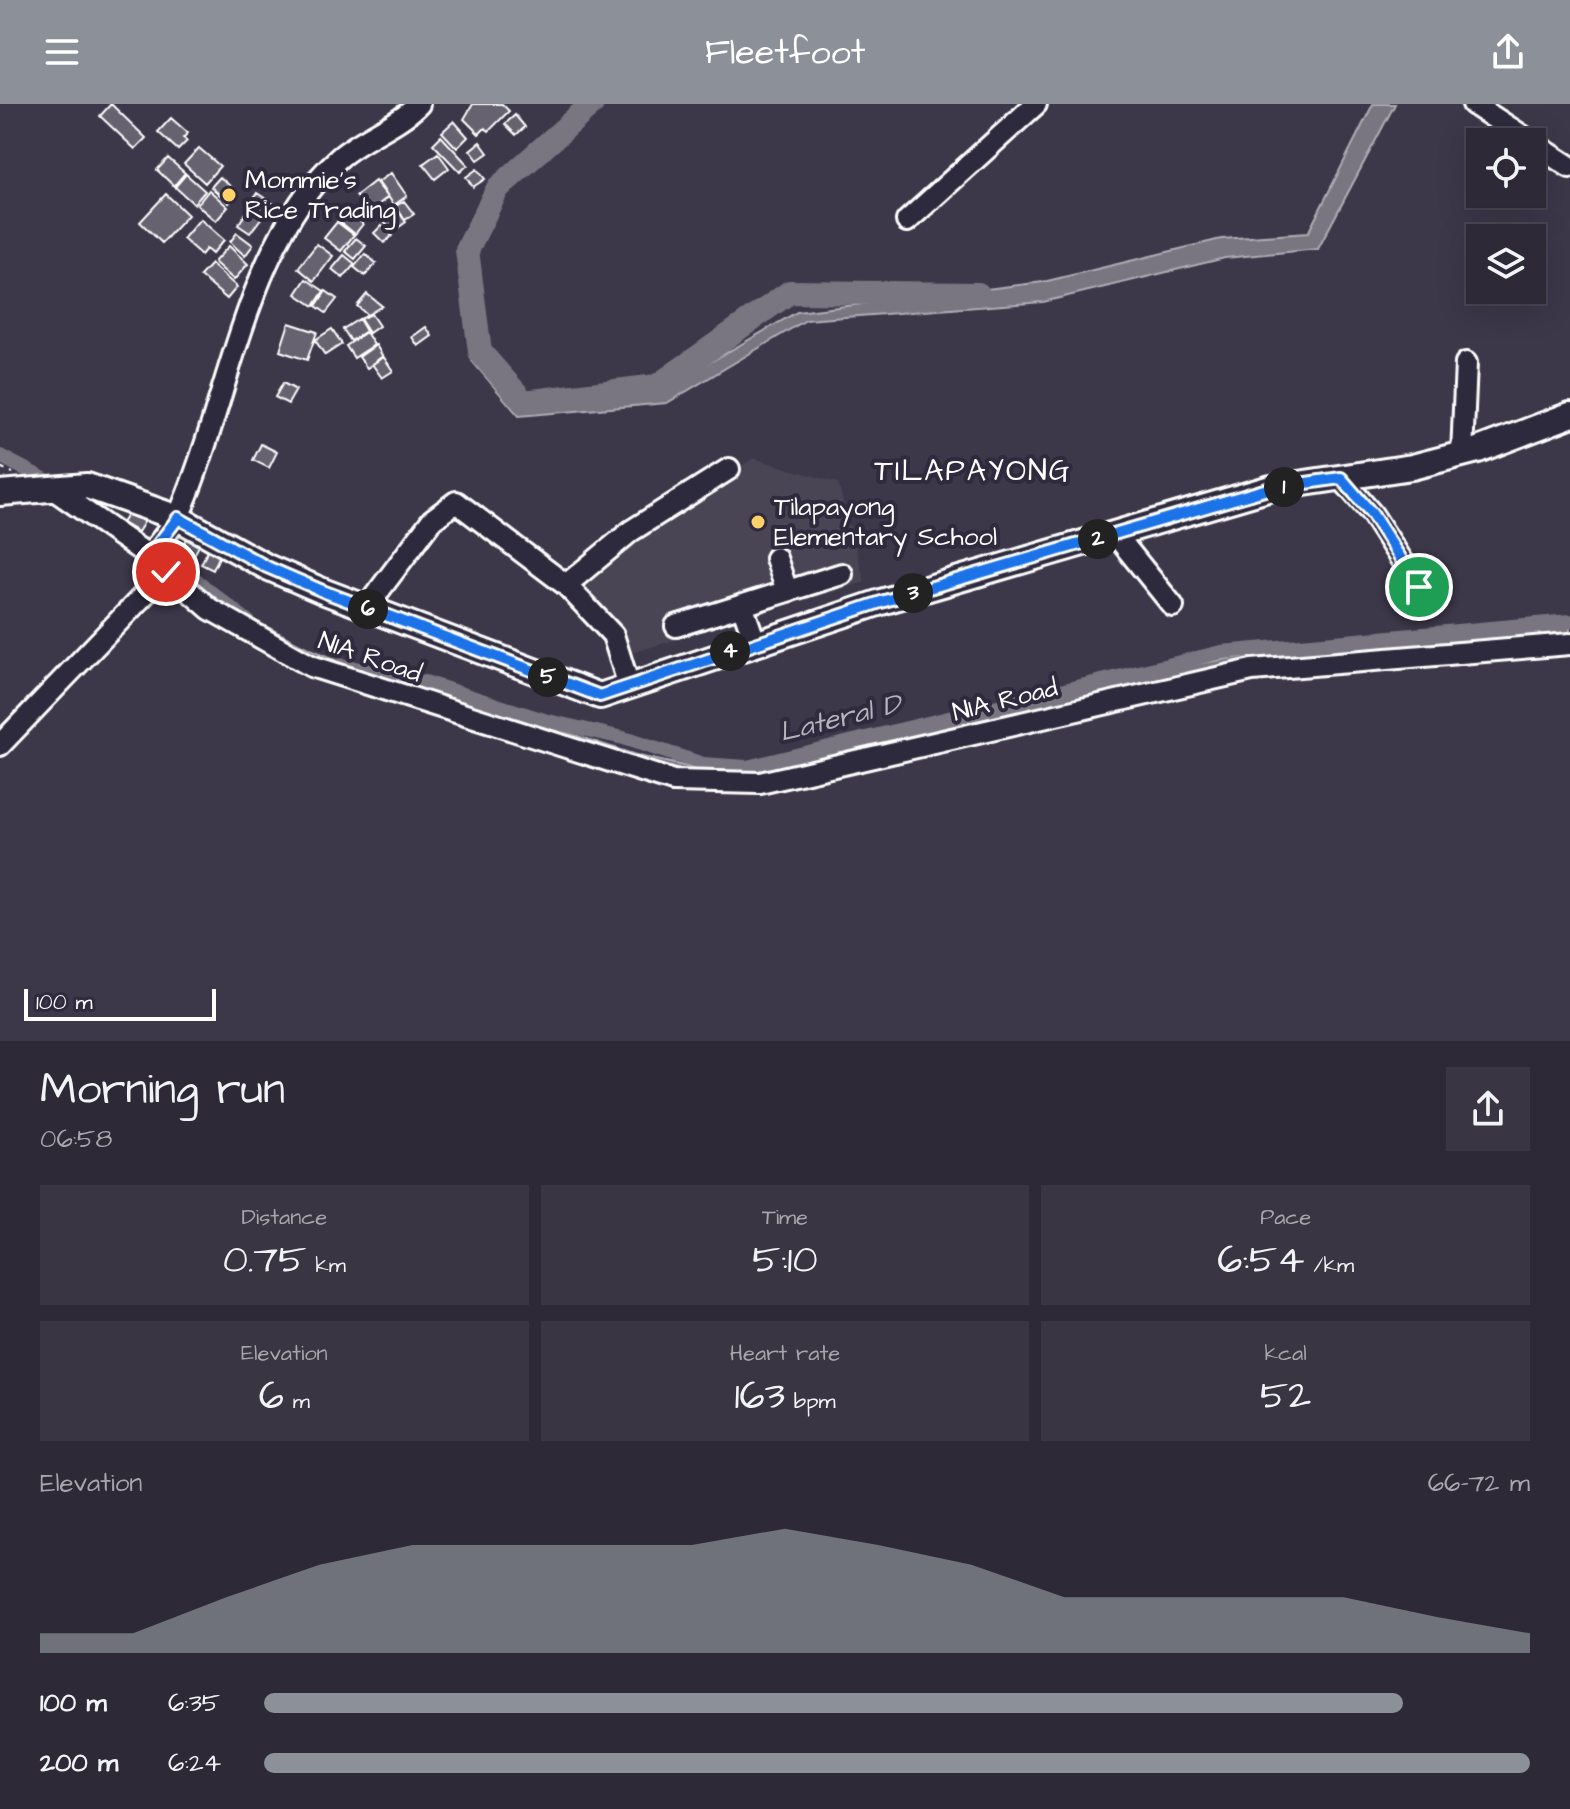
<!DOCTYPE html>
<html lang="en">
<head>
<meta charset="utf-8">
<style>
  body { margin:0; font-family:"Architects Daughter",sans-serif; background:#393542; color:#f1f3f6; height:100vh; display:flex; flex-direction:column; font-size:30px; white-space:nowrap }
  * { box-sizing:border-box; margin:0 }
  p { font-size:26px; color:#a7a6ad }
  .icon { flex:none; width:44px; height:44px; fill:none; stroke:currentColor; stroke-width:2; stroke-linecap:round; stroke-linejoin:round }
  .map { position:relative; height:937px; overflow:hidden }
  .details { display:flex; flex-direction:column; background:#2d2937; flex:1 }
  .details>* { flex:none }
  .fabs { position:absolute; left:1466px; top:24px; display:grid; gap:16px }
  .fabs a { display:grid; place-items:center; width:80px; height:80px; border-radius:0px; background:#2d2937; box-shadow:0 8px 32px #0002,0 0 0 2px #484552; font-size:40px }
  .scale { position:absolute; left:24px; bottom:20px; width:192px; box-sizing:border-box; padding-left:8px; border:4px solid #fff; border-top:0; font-size:22px; line-height:28px; white-space:nowrap; color:#fff; -webkit-text-stroke:6px #2f2a3d; paint-order:stroke }
  .pin { position:absolute; display:grid; place-items:center; width:68px; height:68px; color:#fff; margin:-34px; border:4px solid #fff; border-radius:50%; box-shadow:0 2px 8px #0007 }
  .km { position:absolute; width:40px; height:40px; margin:-20px; border-radius:50%; background:#222; color:#fff; font-size:22px; line-height:40px; text-align:center }
  .round { display:grid; place-items:center; flex:none; width:84px; height:84px; border-radius:0px; background:#393542 }
  .summary { display:flex; align-items:center; justify-content:space-between; height:136px; padding:0 40px }
  h1 { font-size:44px; font-weight:600; line-height:60px }
  .figures { display:grid; grid-template-columns:repeat(3,1fr); gap:12px; height:136px; padding:8px 40px }
  .figures div { display:grid; align-content:center; border-radius:0px; background:#393542; text-align:center }
  .figures b { font-size:40px; font-weight:600 }
  .figures small { font-size:22px; font-weight:400 }
  .figures p { font-size:22px }
  .chart { height:224px; padding:16px 40px }
  .chart p { display:flex; justify-content:space-between }
  .chart svg { width:100%; height:144px; margin-top:8px; fill:#8c9099; opacity:.7 }
  ul { padding:0 40px; list-style:none; font-size:26px }
  li { display:grid; grid-template-columns:128px 96px 1fr; align-items:center; height:60px }
  li i { height:20px; border-radius:10px; background:#8c9099 }
  header { display:flex; justify-content:space-between; align-items:center; height:104px; padding:0 40px; background:#8c9099; color:#fff; font-size:36px; font-weight:600 }
  .map>svg:first-child { display:block }
  .built { fill:#494455 }
  .water { fill:#797682; stroke:#afadb4; stroke-width:2 }
  .lines { fill:none; stroke-linecap:round; stroke-linejoin:round }
  .stream { stroke:#afadb4; stroke-width:4 }
  .canal { stroke:#797682; stroke-width:14 }
  .river { stroke:#797682; stroke-width:24 }
  .building { fill:#666270; stroke:#fff; stroke-width:2 }
  .minor-casing { stroke:#fff; stroke-width:26 }
  .major-casing { stroke:#fff; stroke-width:30 }
  .path { stroke:#fff; stroke-width:2; stroke-dasharray:6 6; stroke-linecap:butt }
  .minor { stroke:#2f2a3d; stroke-width:20 }
  .major { stroke:#2f2a3d; stroke-width:24 }
  .route-casing { stroke:#fff; stroke-width:16 }
  .route { stroke:#1a73e8; stroke-width:10 }
  .poi-dot { fill:#ffd166; stroke:#2f2a3d; stroke-width:3 }
  .labels { text-anchor:middle; dominant-baseline:central; stroke-width:8; stroke-linejoin:round; paint-order:stroke }
  .poi-label { font-size:26px; fill:#fff; stroke:#2f2a3d; text-anchor:start }
  .street-label { font-size:26px; fill:#fff; stroke:#2f2a3d }
  .water-label { font-size:28px; font-style:italic; fill:#b5b4ba; stroke:#2f2a3d }
  .quarter-label { font-size:30px; letter-spacing:2px; fill:#fff; stroke:#2f2a3d }
</style>
</head>
<body>
<header><svg class="icon" aria-label="menu" viewBox="0 0 24 24"><path d="M4 6h16M4 12h16M4 18h16"/></svg>Fleetfoot<svg class="icon" aria-label="share" viewBox="0 0 24 24"><path d="M12 15V3M7 8l5-5 5 5M5 13v7h14v-7"/></svg></header>
<div class="map">
<svg width="1570" height="937" viewBox="0 0 1570 937">
  <rect width="100%" height="100%" fill="#3c3749"/>
  <filter id="ink" filterUnits="userSpaceOnUse"><feTurbulence type="fractalNoise" baseFrequency=".0125" numOctaves="2"/><feDisplacementMap in="SourceGraphic" scale="16" xChannelSelector="R" yChannelSelector="G"/><feConvolveMatrix kernelMatrix="1 2 1 2 8 2 1 2 1" color-interpolation-filters="sRGB"/></filter>
  <g filter="url(#ink)">
    <path class="built" d="M753 354 838 379 865 478 632 549 578 481Z"/>
    <path class="water" d="M1373 0H1395L1318 145 1225 154 1043 198 806 216 667 299 519 312 472 257 480 248 524 298 660 287 797 208 1043 178 1221 135 1308 129Z
      M248 513 306 543 365 569 479 600 639 652 706 667 763 666 921 623 1161 565 1308 543 1570 521V535L1289 557 765 673 692 674 355 574 243 519Z"/>
    <g class="lines">
      <path class="stream" d="M0 625 135 486"/>
      <path class="canal" d="M0 352 48 377
        M161 449 249 518
        M340 561 425 578 544 616 623 634 703 660 747 663 1221 548 1570 517"/>
      <path class="river" d="M592 0 498 84 467 146 480 248 524 298 657 282 790 188 978 190"/>
    </g>
    <path class="building" d="M111 0 146 34 135 45 100 12Z
      M473 0H502L509 7 489 27 485 24 479 30 464 15Z
      M515 11 525 23 516 31 505 20Z
      M171 14 188 29 183 34 187 37 178 46 158 28Z
      M454 17 468 33 457 44 442 28Z
      M441 32 468 61 460 68 433 40Z
      M480 38 488 49 478 56 470 46Z
      M199 44 220 62 205 79 184 60Z
      M438 49 449 64 435 75 423 60Z
      M168 54 185 69 174 82 157 66Z
      M477 65 485 75 473 83 466 73Z
      M391 69 407 92 394 101 378 78Z
      M186 70 205 87 194 100 175 83Z
      M220 73 238 89 229 99 211 83Z
      M375 77 388 93 369 108 356 92Z
      M209 86 228 103 216 117 197 101Z
      M257 89 274 100 266 112 249 102Z
      M166 90 188 111 162 139 140 118Z
      M404 97 414 110 405 116 396 102Z
      M394 102 406 118 392 128 380 112Z
      M249 104 262 113 250 129 238 121Z
      M346 106 363 120 355 130 338 116Z
      M200 115 224 136 212 150 206 145 201 151 183 135Z
      M337 118 354 131 341 147 324 134Z
      M382 121 392 132 384 139 374 129Z
      M237 129 253 141 245 152 230 138Z
      M356 134 366 142 355 155 345 147Z
      M317 140 333 152 314 177 298 164Z
      M229 142 248 160 234 176 214 158Z
      M365 150 376 159 365 172 354 163Z
      M344 151 355 160 343 174 332 165Z
      M211 160 237 183 227 195 200 172Z
      M306 175 324 187 314 202 296 190Z
      M326 187 337 195 326 209 316 202Z
      M367 190 382 202 367 211 357 202Z
      M371 210 379 222 369 229 360 215Z
      M359 215 366 227 351 237 343 225Z
      M289 219 317 228 307 256 280 247Z
      M426 223 432 232 418 242 412 233Z
      M332 225 342 240 325 251 315 236Z
      M366 228 374 241 354 254 346 242Z
      M376 241 383 253 367 264 359 253Z
      M383 252 393 267 382 274 372 260Z
      M283 279 296 286 288 300 275 293Z
      M261 340 277 348 269 364 253 356Z
      M131 405 146 415 138 428 122 419Z
      M186 435 199 442 190 458 177 451Z
      M208 446 220 451 213 466 201 460Z"/>
    <g class="lines">
      <g class="minor-casing">
        <path id="minor" d="M1473 0 1570 63
          M907 117 1036 0
          M1462 350 1466 259
          M1341 374 1372 410 1419 483
          M53 385 149 452 210 505 311 562 673 677 760 679 1252 566 1570 540
          M1115 430 1173 502
          M149 452 178 414 188 389C230 284 252 131 339 54 363 33 396 23 419 0
          M776 454 787 487
          M566 481 631 427 729 365
          M742 501 755 538
          M366 504 432 416 456 398 566 481 613 531 629 582
          M676 522 842 470
          M0 641 166 468"/>
      </g>
      <g class="major-casing">
        <path id="major" d="M0 389 87 382 178 414 267 463 325 488 600 592 881 498 1271 384 1412 363 1478 346 1570 311"/>
      </g>
      <path class="path" d="M0 363 13 369"/>
      <use href="#minor" class="minor"/>
      <use href="#major" class="major"/>
    </g>
  </g>
  <g class="lines" filter="url(#ink)">
    <g class="route-casing">
      <path id="route" d="M166 468 149 452 178 414 267 463 325 488 600 592 881 498 1271 384 1341 374 1372 410 1419 483"/>
    </g>
    <use href="#route" class="route"/>
  </g>
  <g class="poi-dot">
    <circle cx="229" cy="91" r="8"/>
    <circle cx="758" cy="418" r="8"/>
  </g>
  <g class="labels">
    <g class="poi-label">
      <text x="245" y="76">Mommie's<tspan x="245" dy="30">Rice Trading</tspan></text>
      <text x="774" y="403">Tilapayong<tspan x="774" dy="30">Elementary School</tspan></text>
    </g>
    <g class="street-label">
      <text transform="translate(370 553) rotate(19)">NIA Road</text>
      <text transform="translate(1005 596) rotate(-14)">NIA Road</text>
    </g>
    <g class="water-label">
      <text transform="translate(840 614) rotate(-14)">Lateral D</text>
    </g>
    <g class="quarter-label">
      <text x="973" y="367">TILAPAYONG</text>
    </g>
  </g>
</svg>
<div class="fabs">
<a><svg class="icon" aria-label="locate" viewBox="0 0 24 24"><circle cx="12" cy="12" r="6"/><path d="M12 2v4M12 18v4M2 12h4M18 12h4"/></svg></a>
<a><svg class="icon" aria-label="layers" viewBox="0 0 24 24"><path d="M12 4l9 5-9 5-9-5zM3 14l9 5 9-5"/></svg></a>
</div>
<div class="scale">100 m</div>
<div class="pin" style="left:1419px;top:483px;background:#1e9e55"><svg class="icon" aria-label="arrive" viewBox="0 0 24 24"><path d="M6 21V4h12l-3 4 3 4H6"/></svg></div>
<div class="pin" style="left:166px;top:468px;background:#d93025"><svg class="icon" aria-label="check" viewBox="0 0 24 24"><path d="M5 12l5 5 9-10"/></svg></div>
<b class="km" style="left:1284px;top:383px">1</b>
<b class="km" style="left:1098px;top:435px">2</b>
<b class="km" style="left:913px;top:489px">3</b>
<b class="km" style="left:730px;top:547px">4</b>
<b class="km" style="left:548px;top:573px">5</b>
<b class="km" style="left:368px;top:505px">6</b>
</div>
<section class="details">
<div class="summary"><div><h1>Morning run</h1><p>06:58</p></div><a class="round"><svg class="icon" aria-label="share" viewBox="0 0 24 24"><path d="M12 15V3M7 8l5-5 5 5M5 13v7h14v-7"/></svg></a></div>
<div class="figures">
<div><p>Distance</p><b>0.75<small> km</small></b></div>
<div><p>Time</p><b>5:10</b></div>
<div><p>Pace</p><b>6:54<small> /km</small></b></div>
</div>
<div class="figures">
<div><p>Elevation</p><b>6<small> m</small></b></div>
<div><p>Heart rate</p><b>163<small> bpm</small></b></div>
<div><p>kcal</p><b>52</b></div>
</div>
<div class="chart"><p><span>Elevation</span>66–72 m</p>
<svg viewBox="0 0 160 44" preserveAspectRatio="none"><path d="M0 44V38L10 38L20 27L30 17L40 11L50 11L60 11L70 11L80 6L90 11L100 17L110 27L120 27L130 27L140 27L150 33L160 38V44z"/></svg>
</div>
<ul>
<li><b>100 m</b>6:35<i style="width:90%"></i></li>
<li><b>200 m</b>6:24<i style="width:100%"></i></li>
</ul>
</section>
</body>
</html>
